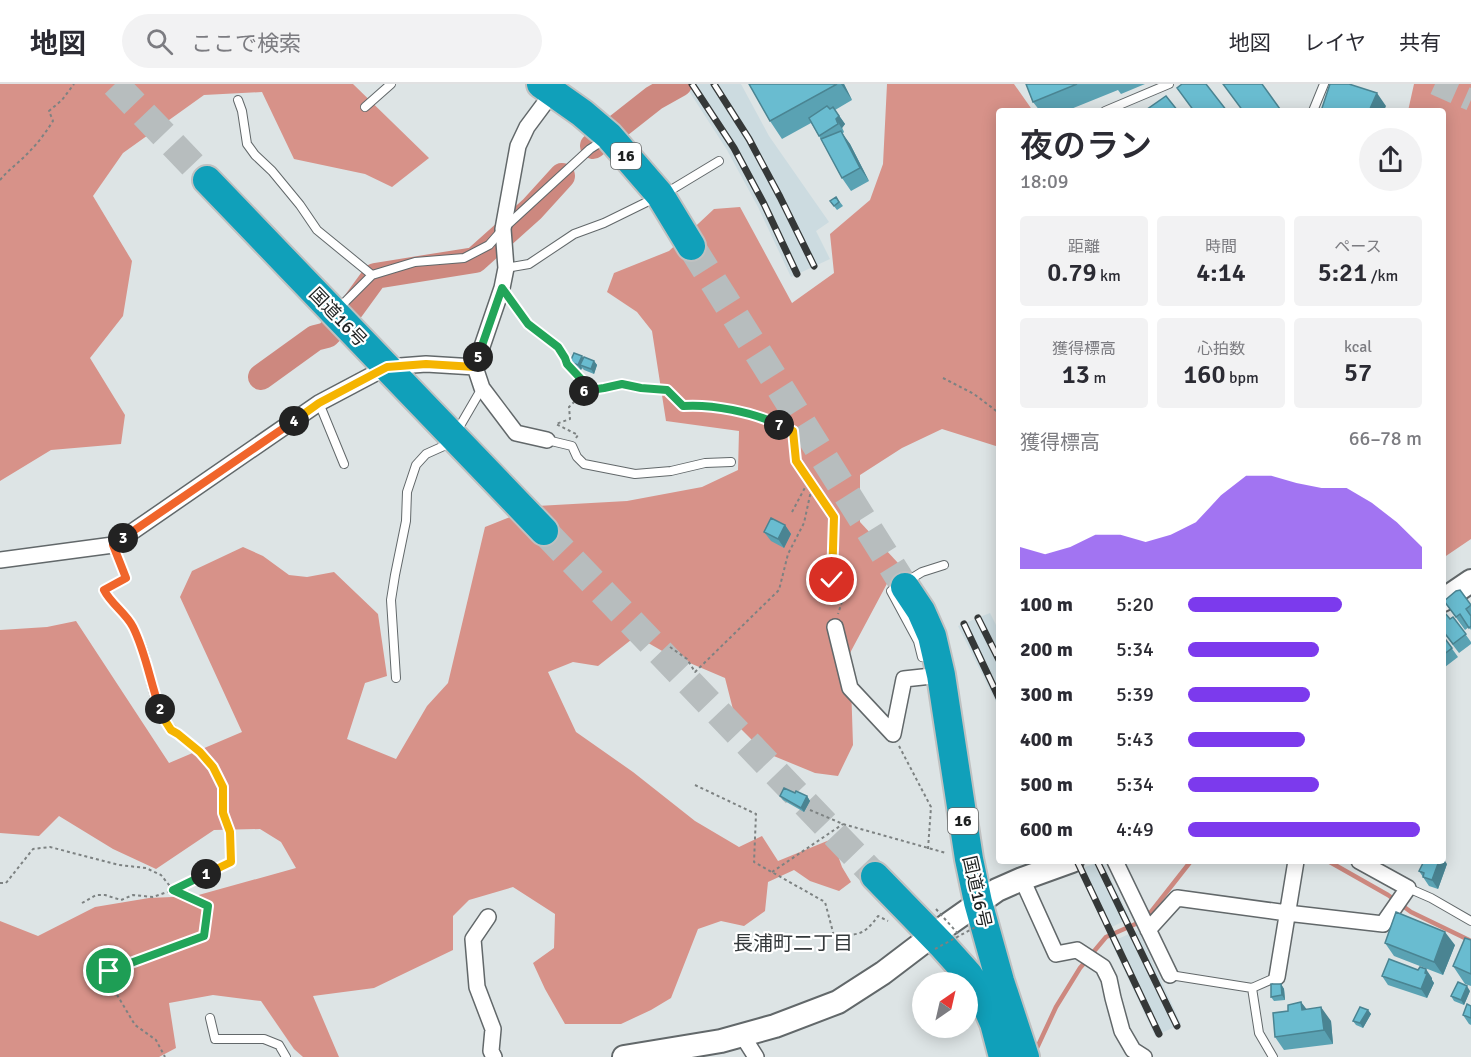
<!DOCTYPE html>
<html lang="ja">
<head>
<meta charset="utf-8">
<style>
  body { margin:0; font-family:Signika,"Noto Sans JP",sans-serif; background:#f2f2f3; color:#2b2b33; height:100vh; display:flex; flex-direction:column; font-size:22px; white-space:nowrap }
  * { box-sizing:border-box; margin:0 }
  p { font-size:20px; color:#7c7c81 }
  .icon { flex:none; width:33px; height:33px; fill:none; stroke:currentColor; stroke-width:2; stroke-linecap:round; stroke-linejoin:round }
  .map { position:relative; flex:1; overflow:hidden }
  .sheet { position:absolute; left:996px; top:24px; width:450px; height:756px; display:flex; flex-direction:column; background:#fff; border-radius:6px; box-shadow:0 3px 15px #0003 }
  .sheet>* { flex:none }
  .needle { width:39px; rotate:34deg }
  .tools { position:absolute; left:912px; top:888px; display:grid; gap:12px }
  .tools a { display:grid; place-items:center; width:66px; height:66px; border-radius:50%; background:#fff; box-shadow:0 3px 15px #0003; font-size:30px }
  .pin { position:absolute; display:grid; place-items:center; width:51px; height:51px; color:#fff; margin:-26px; border:3px solid #fff; border-radius:50%; box-shadow:0 2px 6px #0007 }
  .km { position:absolute; width:30px; height:30px; margin:-15px; border-radius:50%; background:#222; color:#fff; font-size:16px; line-height:30px; text-align:center }
  .round { display:grid; place-items:center; flex:none; width:63px; height:63px; border-radius:32px; background:#f2f2f3 }
  .overview { display:flex; align-items:center; justify-content:space-between; height:102px; padding:0 24px }
  h1 { font-size:33px; font-weight:600; line-height:45px }
  .metrics { display:grid; grid-template-columns:repeat(3,1fr); gap:9px; height:102px; padding:6px 24px }
  .metrics div { display:grid; align-content:center; border-radius:6px; background:#f2f2f3; text-align:center }
  .metrics b { font-size:26px; font-weight:600 }
  .metrics small { font-size:16px; font-weight:400 }
  .metrics p { font-size:16px }
  .chart { height:168px; padding:12px 24px }
  .chart p { display:flex; justify-content:space-between }
  .chart svg { width:100%; height:108px; margin-top:6px; fill:#7c3aed; opacity:.7 }
  ul { padding:0 24px; list-style:none; font-size:20px }
  li { display:grid; grid-template-columns:96px 72px 1fr; align-items:center; height:45px }
  li i { height:15px; border-radius:8px; background:#7c3aed }
  header { display:flex; align-items:center; gap:36px; box-sizing:border-box; height:84px; padding:0 30px; background:#fff; border-bottom:2px solid #e1e1e2 }
  header strong { font-size:28px }
  nav { display:flex; gap:33px; margin-inline-start:auto; font-size:21px }
  .search { width:420px; height:54px; background:#f2f2f3; display:flex; align-items:center; gap:15px; box-sizing:border-box; padding:0 21px; border-radius:33px; color:#7c7c81; font-size:22px }
  .map>svg:first-child { display:block }
  .built { fill:#ccdbe0 }
  .forest { fill:#d79289 }
  .lines { fill:none; stroke-linecap:round; stroke-linejoin:round }
  .stream { stroke:#cd887f; stroke-width:4.5 }
  .river { stroke:#cd887f; stroke-width:26 }
  .secondary-tunnel { stroke:#b7bdbe; stroke-width:22; stroke-dasharray:22 11; stroke-linecap:butt }
  .highway-tunnel { stroke:#b7bdbe; stroke-width:28; stroke-dasharray:28 14; stroke-linecap:butt }
  .lane-casing { stroke:#62686a; stroke-width:10 }
  .street-casing { stroke:#62686a; stroke-width:18 }
  .secondary-casing { stroke:#62686a; stroke-width:26 }
  .highway-casing { stroke:#c0c1c1; stroke-width:32 }
  .path { stroke:#7d8282; stroke-width:2; stroke-dasharray:3 3; stroke-linecap:butt }
  .lane { stroke:#fff; stroke-width:8 }
  .street { stroke:#fff; stroke-width:15 }
  .secondary { stroke:#fff; stroke-width:22 }
  .highway { stroke:#10a0ba; stroke-width:28 }
  .rail-casing { stroke:#353838; stroke-width:7 }
  .rail { stroke:#fff; stroke-width:4.5; stroke-dasharray:14; stroke-linecap:butt }
  .path-bridge { stroke:#7d8282; stroke-width:2; stroke-dasharray:3 3; stroke-linecap:butt }
  .wall { fill:#5aa2b3 }
  .shaded-wall { fill:#4a8492 }
  .building { fill:#69bcd0; stroke:#4a8492; stroke-width:1.5 }
  .split-1-casing { stroke:#fff; stroke-width:12 }
  .split-2-casing { stroke:#fff; stroke-width:12 }
  .split-3-casing { stroke:#fff; stroke-width:12 }
  .split-4-casing { stroke:#fff; stroke-width:12 }
  .split-5-casing { stroke:#fff; stroke-width:12 }
  .split-6-casing { stroke:#fff; stroke-width:12 }
  .split-7-casing { stroke:#fff; stroke-width:12 }
  .split-8-casing { stroke:#fff; stroke-width:12 }
  .split-1 { stroke:#22a559; stroke-width:8 }
  .split-2 { stroke:#f5b400; stroke-width:8 }
  .split-3 { stroke:#f0652b; stroke-width:8 }
  .split-4 { stroke:#f0652b; stroke-width:8 }
  .split-5 { stroke:#f5b400; stroke-width:8 }
  .split-6 { stroke:#22a559; stroke-width:8 }
  .split-7 { stroke:#22a559; stroke-width:8 }
  .split-8 { stroke:#f5b400; stroke-width:8 }
  .labels { text-anchor:middle; dominant-baseline:central; stroke-width:4.5; stroke-linejoin:round; paint-order:stroke }
  .shield { fill:#fff; stroke:#626464; stroke-width:1.5 }
  .shield-label { font-size:16px; font-weight:bold; fill:#1e2121 }
  .street-label { font-size:18px; fill:#1e2121; stroke:#fff }
  .neighbourhood-label { font-size:20px; fill:#34393b; stroke:#fff }
</style>
</head>
<body>
<header>
<strong>地図</strong>
<div class="search"><svg class="icon" aria-label="search" viewBox="0 0 24 24"><circle cx="10" cy="10" r="6"/><path d="M15 15l6 6"/></svg>ここで検索</div>
<nav><a>地図</a><a>レイヤ</a><a>共有</a></nav>
</header>
<div class="map">
<svg width="1471" height="973" viewBox="0 0 1471 973">
  <rect width="100%" height="100%" fill="#dde4e5"/>
  <path class="built" d="M694 0H741L769 52 829 138 816 147 830 175 791 193 758 123 727 66 687 4Z
    M990 529 999 547V624L958 542Z
    M1102 777 1130 834 1106 846 1077 786Z
    M1138 846 1181 940 1155 952 1111 858Z"/>
  <path class="forest" d="M0 0H353L429 74 392 103 365 90 294 75 262 8 204 11 123 69 93 112 132 177 123 232 90 274 125 331 121 360 51 366 0 397Z
    M887 0H1014L1033 27H999V363L942 345 902 364 860 391V438L898 479 850 569 853 661 838 692 815 689 764 668 737 641 725 594 664 568 636 552 598 582 573 578 548 588 576 648 633 688 695 737 739 763 762 752 778 777 832 755 842 783 851 798 839 807 810 797 794 786 768 798 765 827 744 842 721 837 698 845 671 914 651 926 621 940H565L545 905 533 879 554 864 555 830 513 803 469 816 453 832V866L374 904 313 912 339 973H303L294 965 261 917 213 911 169 919 176 964 159 973H0V837L38 852 95 823 149 814 195 812 296 784 281 758 260 745 214 746 156 785 113 765 59 732 39 752 0 749V546L47 543 76 537 169 679 242 648 180 513 192 487 243 463 263 472 289 491 307 493 334 488 378 530 387 592 365 599 347 655 396 675 427 622 448 599 485 443 537 422 627 417 702 403 738 386 739 347 666 337 652 247 637 228 607 208 614 189 669 167 714 125 740 123 792 219 834 189 830 150 870 116 883 80Z
    M1414 0H1471V455L1443 474V27H1408Z"/>
  <g class="lines">
    <path class="stream" d="M1328 777 1388 811 1411 828 1471 857
      M1147 833 1191 777
      M1036 966 1056 923 1080 884 1106 853 1140 838"/>
    <path class="river" d="M593 62 654 14 679 0
      M351 225 375 192 475 176 532 125 562 92
      M261 293 315 254 327 251 331 247"/>
    <path class="secondary-tunnel" d="M1435 0 1471 16"/>
    <path class="highway-tunnel" d="M115 0 207 96
      M691 162 905 503
      M544 447 875 792"/>
    <g class="lane-casing">
      <path id="lane" d="M238 16 242 27 247 60 255 71 272 87 300 121 317 146 372 191
        M365 23 391 0
        M1105 27 1169 0
        M1313 27 1324 0
        M666 109 719 77
        M506 184 529 180 574 150 604 139 655 114
        M337 226 372 191 415 178 464 174 489 161 503 145 590 65 604 56
        M319 319 344 380
        M457 347 482 304
        M547 356 572 362 577 373 584 380 635 390 671 387 705 379 731 378
        M113 461 126 494 104 506C111 520 126 529 133 543 137 551 141 560 144 569 151 593 155 636 178 650
        M922 573 918 557 891 507 922 488 944 481
        M396 594 391 516 395 491 406 437 407 408 416 381 426 370 446 361 450 356
        M1408 804 1431 814 1471 837
        M1170 891 1252 904 1277 893
        M1252 904 1259 949 1273 973
        M210 934 215 955H264L279 961 286 973"/>
    </g>
    <g class="street-casing">
      <path id="street" d="M547 356 516 349 482 304 475 283 502 204 506 184 503 145 518 62 527 43 553 8
        M0 476 113 461 319 319 387 283 426 280 475 283
        M835 543 850 604 893 650
        M893 650 904 595 941 591
        M1115 777 1170 891
        M1022 795 1056 870 1077 866 1103 883 1109 895 1113 914 1122 947 1133 966 1144 973
        M488 833 473 855 477 903 493 945 491 967 494 973
        M1148 846 1177 814 1287 829 1383 840 1408 804 1359 777
        M1277 893 1296 777
        M742 951 756 973"/>
    </g>
    <g class="secondary-casing">
      <path id="secondary" d="M1443 516 1471 497
        M624 973 721 957 775 942 838 918 883 889 933 851 997 806 1022 795 1072 777"/>
    </g>
    <g class="highway-casing">
      <path id="highway" d="M541 0 582 29 609 52 660 111 691 162
        M207 96 544 447
        M905 503 921 527 932 552 941 591 969 775 978 818 1000 897 1025 973
        M875 792 941 860 968 890 982 912 994 939 1003 973"/>
    </g>
    <path class="path" d="M0 96C9 85 20 78 29 68 38 59 46 48 53 37L49 27 62 16 74 0
      M513 219 528 240 558 263 565 274 567 280 582 296 584 308
      M943 294 974 310 999 329
      M576 354 578 351 556 340 570 335 569 323 584 308 622 300 641 304 667 306 683 322 700 321 762 333 793 347 796 377 834 433 832 496 845 508 838 530
      M792 428 809 396
      M670 563 687 575 695 588 779 506 788 470 804 439 812 402
      M899 662 931 723 928 765
      M695 701 756 730 754 778 825 818 834 852C858 850 863 853 878 832L888 837
      M810 726 843 740 946 769
      M772 788 843 740
      M0 799H6L33 765 50 763 119 781 146 784 161 791 173 806 208 822 204 852 109 887 113 904 135 941 156 956 165 973
      M82 819 96 811H105L121 816 133 811 153 813 173 806 231 778 230 748 223 729V703L213 683 200 668 185 656"/>
    <use href="#lane" class="lane"/>
    <use href="#street" class="street"/>
    <use href="#secondary" class="secondary"/>
    <use href="#highway" class="highway"/>
    <g class="rail-casing">
      <path id="rail" d="M692 0 734 64 764 120 797 190
        M714 0 749 55 780 113 814 182
        M978 534 999 576
        M964 540 999 614
        M1077 777 1159 950
        M1097 777 1177 942"/>
    </g>
    <use href="#rail" class="rail"/>
    <path class="path-bridge" d="M936 825 960 852
      M935 865 994 833"/>
  </g>
  <path class="wall" d="M749 0H844L852 16 835 26 845 40 842 44 844 48 842 50 850 60 869 97 851 107 842 94 822 57 811 39 782 55 770 37Z
    M1026 0H1145L1121 10 1118 6 1066 27H1040L1033 18Z
    M836 113 843 122 837 126 830 117Z
    M582 272 583 274 594 277 597 281 594 290 584 286 582 284 581 286 574 283 570 278Z
    M785 441 791 450 784 464 771 457 764 448Z
    M1444 517 1471 521V546L1469 543 1465 546Z
    M1453 533 1471 558V560L1459 569 1443 548 1450 535Z
    M1443 552 1458 573 1445 583 1443 581Z
    M795 709 807 712 810 717 804 728 783 716 780 712Z
    M1447 780 1438 805 1429 802 1419 787Z
    M1471 856V902L1465 900 1453 882Z
    M1385 859 1455 861 1443 891 1394 872Z
    M1382 892 1432 894V896L1434 899 1427 914 1388 901Z
    M1281 900 1284 905 1285 916 1274 917 1271 913Z
    M1470 907 1464 921 1454 917 1451 912Z
    M1301 918 1307 926 1331 937 1333 960 1284 966 1275 953 1288 927Z
    M1471 922V941L1469 940 1463 931Z
    M1368 926 1371 930 1363 944 1356 941 1353 937Z"/>
  <path class="shaded-wall" d="M841 0H844L852 16Z
    M1377 9 1386 22 1384 27H1369Z
    M833 23 845 40 842 44 844 48 836 35Z
    M841 47 850 60 869 97 860 84Z
    M582 272 585 277 580 281 582 284 581 286 578 281Z
    M594 277 597 281 594 290 591 285Z
    M785 441 791 450 784 464 778 455Z
    M807 712 810 717 804 728 801 724Z
    M1443 774 1447 780 1438 805 1432 796 1439 777H1443Z
    M1445 848 1455 861 1443 891 1434 878Z
    M1426 885 1432 894V896L1434 899 1427 914 1421 905Z
    M1281 900 1284 905 1285 916 1282 911Z
    M1467 902 1470 907 1464 921 1461 916Z
    M1301 918 1311 931 1302 926Z
    M1321 923 1331 937 1333 960 1324 946Z
    M1368 926 1371 930 1363 944 1360 939Z"/>
  <path class="building" d="M749 0H837L770 37Z
    M1026 0H1077L1033 18Z
    M1182 0H1206L1227 27H1194L1177 4Z
    M1223 0H1262L1280 25 1277 27H1243Z
    M1330 0H1349L1377 9 1369 27H1321Z
    M1166 12 1178 27H1146V26Z
    M827 22 830 25 833 23 839 32 836 35 838 40 819 52 809 34Z
    M841 47 860 84 842 94 821 55Z
    M836 113 839 118 834 122 830 117Z
    M574 269 582 272 578 281 570 278Z
    M584 273 594 277 591 285 580 281Z
    M771 434 785 441 778 455 764 448Z
    M1460 506 1471 521 1466 525 1471 532V542L1469 544 1460 530 1456 533 1444 517 1456 507Z
    M1445 529 1450 535 1453 533 1466 550 1453 560 1443 547V531Z
    M1443 552 1452 564 1443 571Z
    M784 704 795 709 796 707 807 712 801 724 780 712Z
    M1424 777H1439L1432 796 1423 793 1424 789 1419 787Z
    M1396 828 1445 848 1434 878 1385 859Z
    M1465 854 1471 856V890L1453 882Z
    M1389 875 1418 886 1420 883 1426 885 1425 889 1427 890 1421 905 1382 892Z
    M1458 898 1467 902 1461 916 1451 912Z
    M1271 900H1281L1282 911 1271 913Z
    M1301 918 1302 926 1321 923 1324 946 1275 953 1273 929 1288 927V921Z
    M1467 920 1471 922V934L1463 931Z
    M1360 923 1368 926 1360 939 1353 937Z"/>
  <g class="lines">
    <g class="split-1-casing">
      <path id="split-1" d="M109 887 204 852 208 822 173 806 206 790"/>
    </g>
    <g class="split-2-casing">
      <path id="split-2" d="M160 625 164 635 171 646 178 650 200 668 213 683 223 703V729L230 748 231 778 206 790"/>
    </g>
    <g class="split-3-casing">
      <path id="split-3" d="M123 454 113 461 126 494 104 506C111 520 126 529 133 543 146 569 150 598 160 625"/>
    </g>
    <g class="split-4-casing">
      <path id="split-4" d="M123 454 294 337"/>
    </g>
    <g class="split-5-casing">
      <path id="split-5" d="M294 337 319 319 387 283 426 280 475 283 478 273"/>
    </g>
    <g class="split-6-casing">
      <path id="split-6" d="M478 273 502 204 528 240 558 263 565 274 567 280 582 296 584 307"/>
    </g>
    <g class="split-7-casing">
      <path id="split-7" d="M584 307 604 304 622 300 641 304 667 306 683 322C712 320 753 328 779 341"/>
    </g>
    <g class="split-8-casing">
      <path id="split-8" d="M779 341 793 347 796 377 834 433 832 496"/>
    </g>
    <use href="#split-1" class="split-1"/>
    <use href="#split-2" class="split-2"/>
    <use href="#split-3" class="split-3"/>
    <use href="#split-4" class="split-4"/>
    <use href="#split-5" class="split-5"/>
    <use href="#split-6" class="split-6"/>
    <use href="#split-7" class="split-7"/>
    <use href="#split-8" class="split-8"/>
  </g>
  <g class="labels">
    <g class="shield">
      <rect x="611" y="59" width="30" height="26" rx="4.5"/>
      <rect x="948" y="724" width="30" height="26" rx="4.5"/>
    </g>
    <g class="shield-label">
      <text x="626" y="72">16</text>
      <text x="963" y="737">16</text>
    </g>
    <g class="street-label">
      <text transform="translate(338 233) rotate(46)">国道16号</text>
      <text transform="translate(977 808) rotate(77)">国道16号</text>
    </g>
    <g class="neighbourhood-label">
      <text x="793" y="859">長浦町二丁目</text>
    </g>
  </g>
</svg>
<div class="tools">
<a><svg class="needle" viewBox="-14 -14 28 28"><path d="M0-13l5 13h-10z" fill="#e53935"/><path d="M0 13l5-13h-10z" fill="#7c7c81"/></svg></a>
</div>
<div class="pin" style="left:109px;top:887px;background:#1e9e55"><svg class="icon" aria-label="arrive" viewBox="0 0 24 24"><path d="M6 21V4h12l-3 4 3 4H6"/></svg></div>
<div class="pin" style="left:832px;top:496px;background:#d93025"><svg class="icon" aria-label="check" viewBox="0 0 24 24"><path d="M5 12l5 5 9-10"/></svg></div>
<b class="km" style="left:206px;top:790px">1</b>
<b class="km" style="left:160px;top:625px">2</b>
<b class="km" style="left:123px;top:454px">3</b>
<b class="km" style="left:294px;top:337px">4</b>
<b class="km" style="left:478px;top:273px">5</b>
<b class="km" style="left:584px;top:307px">6</b>
<b class="km" style="left:779px;top:341px">7</b>
<section class="sheet">
<div class="overview"><div><h1>夜のラン</h1><p>18:09</p></div><a class="round"><svg class="icon" aria-label="share" viewBox="0 0 24 24"><path d="M12 15V3M7 8l5-5 5 5M5 13v7h14v-7"/></svg></a></div>
<div class="metrics">
<div><p>距離</p><b>0.79<small> km</small></b></div>
<div><p>時間</p><b>4:14</b></div>
<div><p>ペース</p><b>5:21<small> /km</small></b></div>
</div>
<div class="metrics">
<div><p>獲得標高</p><b>13<small> m</small></b></div>
<div><p>心拍数</p><b>160<small> bpm</small></b></div>
<div><p>kcal</p><b>57</b></div>
</div>
<div class="chart"><p><span>獲得標高</span>66–78 m</p>
<svg viewBox="0 0 160 44" preserveAspectRatio="none"><path d="M0 44V35L10 38L20 35L30 30L40 30L50 33L60 30L70 25L80 14L90 6L100 6L110 9L120 11L130 11L140 17L150 25L160 35V44z"/></svg>
</div>
<ul>
<li><b>100 m</b>5:20<i style="width:66%"></i></li>
<li><b>200 m</b>5:34<i style="width:56%"></i></li>
<li><b>300 m</b>5:39<i style="width:52%"></i></li>
<li><b>400 m</b>5:43<i style="width:50%"></i></li>
<li><b>500 m</b>5:34<i style="width:56%"></i></li>
<li><b>600 m</b>4:49<i style="width:99%"></i></li>
</ul>
</section>
</div>
</body>
</html>
